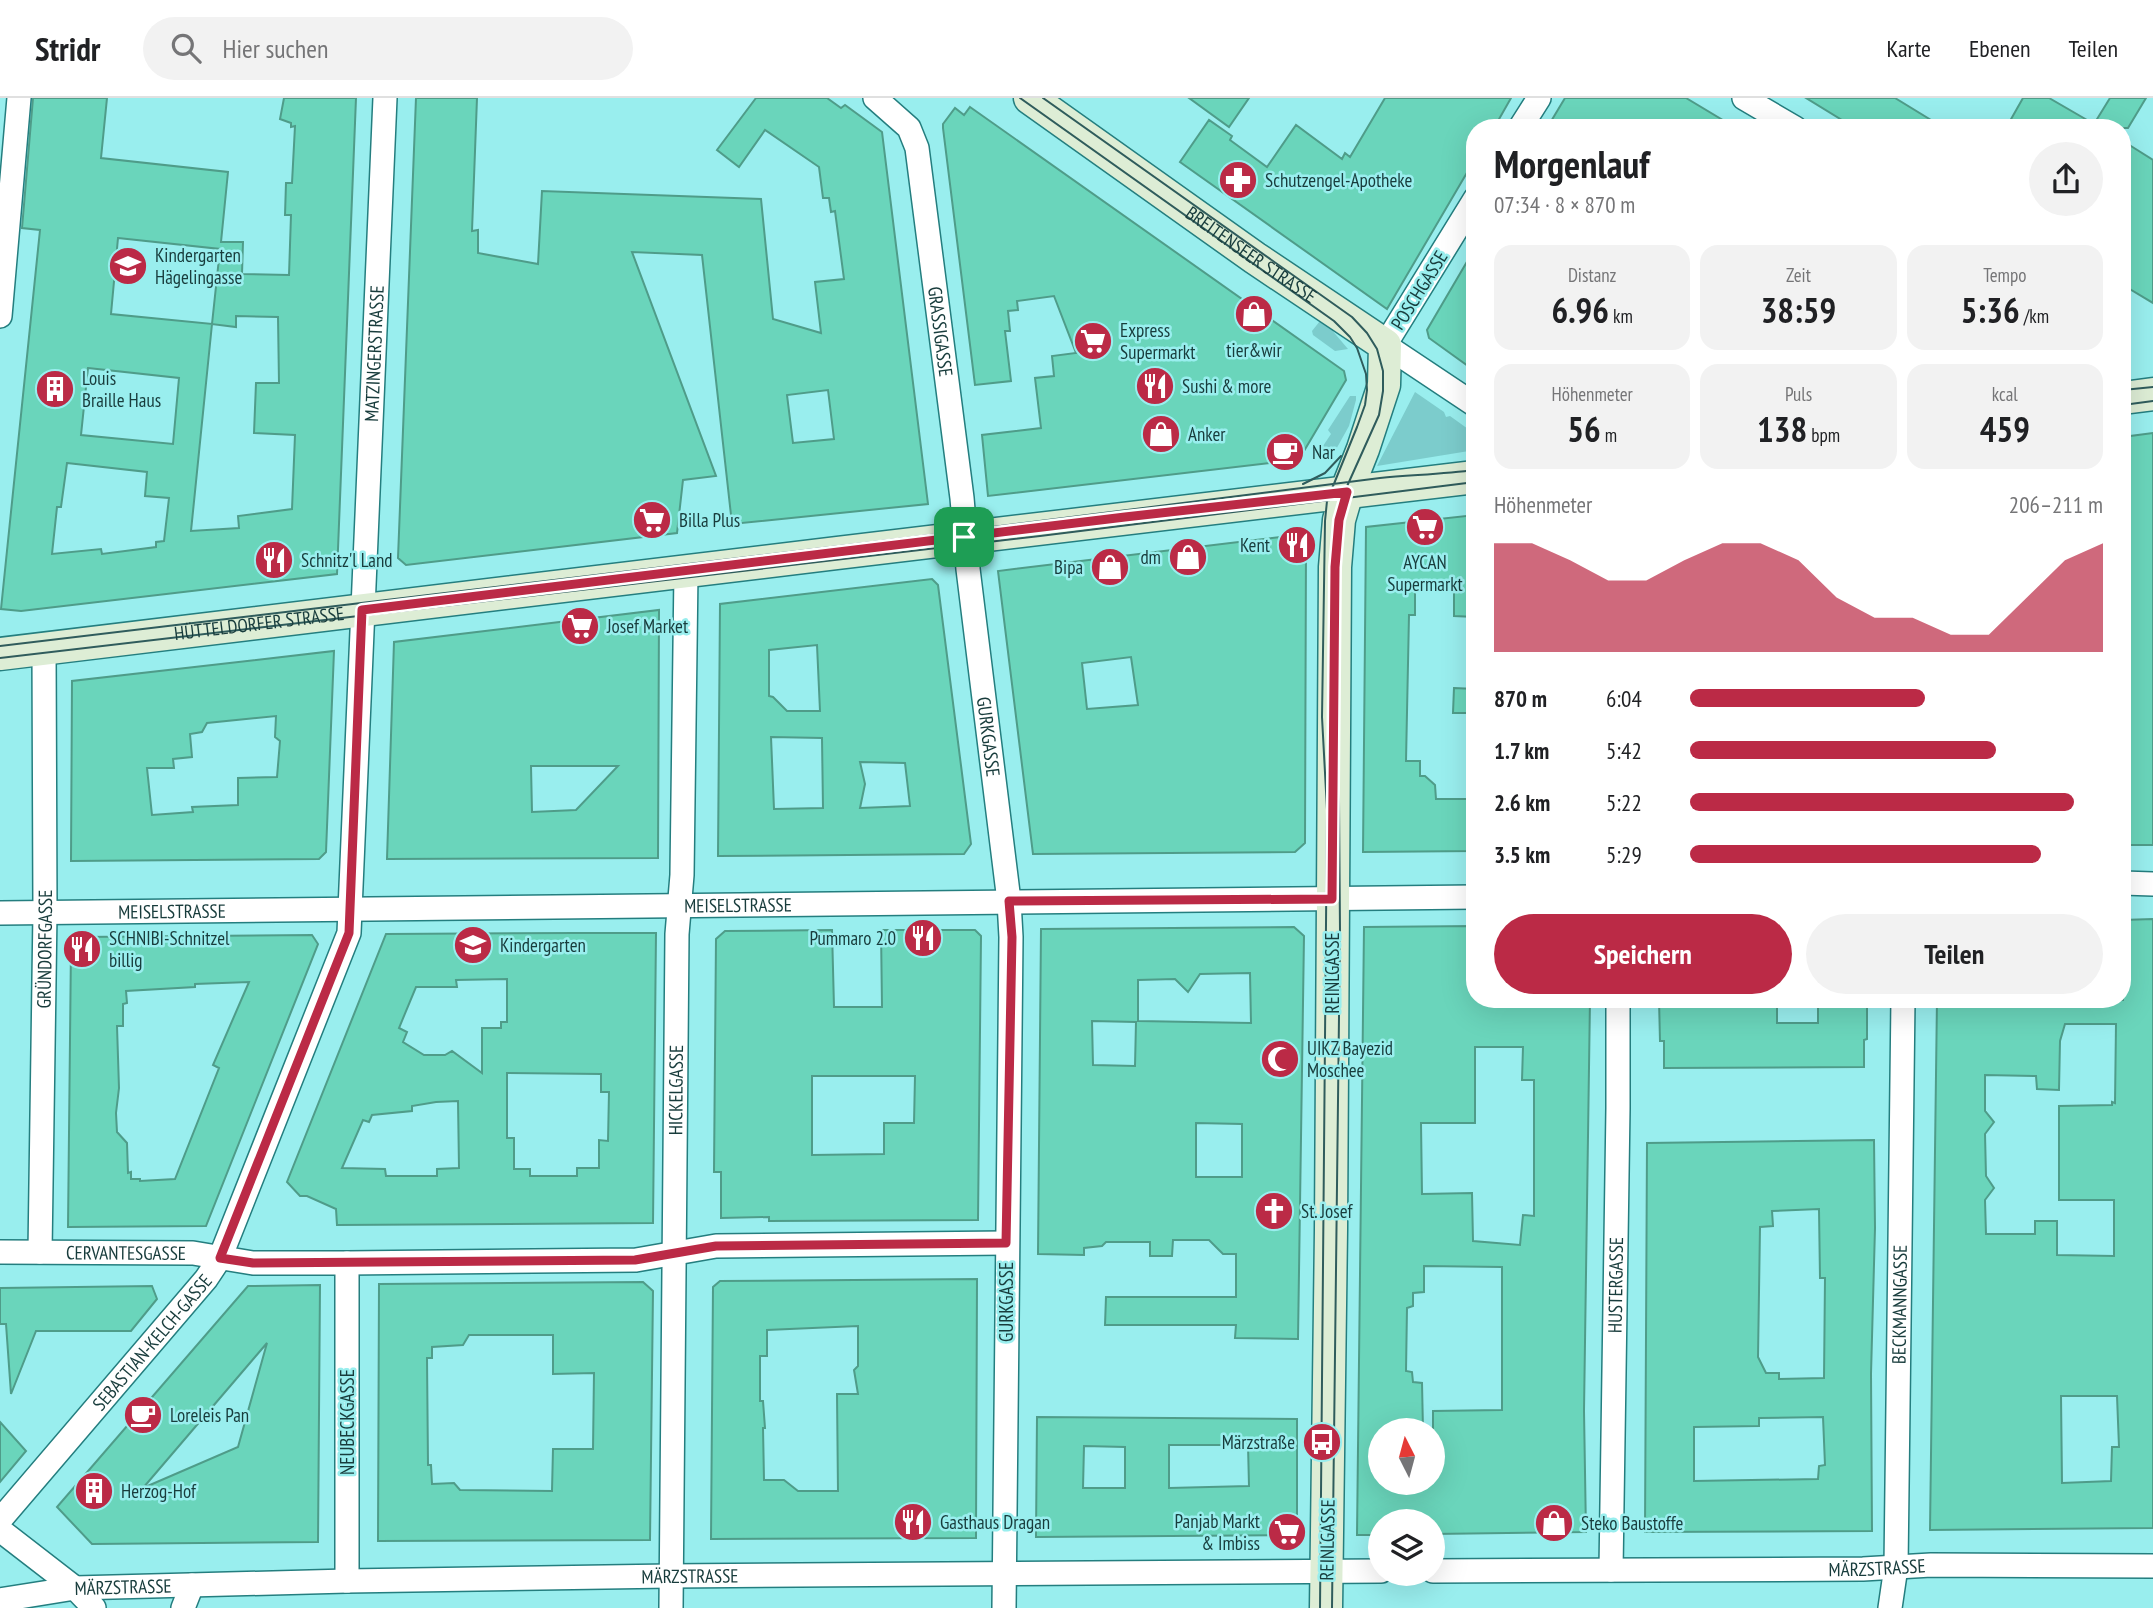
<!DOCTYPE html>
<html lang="de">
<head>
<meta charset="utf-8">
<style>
  body { margin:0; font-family:"PT Sans Narrow",sans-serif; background:#f2f2f2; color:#202124; height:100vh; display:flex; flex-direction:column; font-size:26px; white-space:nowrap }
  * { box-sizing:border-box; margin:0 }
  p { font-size:23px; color:#757577 }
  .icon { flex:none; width:38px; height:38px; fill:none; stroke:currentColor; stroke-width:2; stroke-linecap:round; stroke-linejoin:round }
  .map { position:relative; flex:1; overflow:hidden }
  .details { position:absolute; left:1466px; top:21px; width:665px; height:889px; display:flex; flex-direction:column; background:#fff; border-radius:28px; box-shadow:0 7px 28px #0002 }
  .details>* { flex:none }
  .needle { width:46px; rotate:354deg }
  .controls { position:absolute; left:1368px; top:1320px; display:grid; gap:14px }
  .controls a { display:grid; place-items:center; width:77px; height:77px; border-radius:50%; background:#fff; box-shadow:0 7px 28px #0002; font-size:35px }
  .pin { position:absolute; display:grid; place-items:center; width:60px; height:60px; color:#fff; margin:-30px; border-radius:14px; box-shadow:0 4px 10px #0006 }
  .round { display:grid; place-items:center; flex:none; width:74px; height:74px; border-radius:37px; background:#f2f2f2 }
  .headline { display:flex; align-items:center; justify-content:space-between; height:119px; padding:0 28px }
  h1 { font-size:38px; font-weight:800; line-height:52px }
  .metrics { display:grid; grid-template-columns:repeat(3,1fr); gap:10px; height:119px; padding:7px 28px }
  .metrics div { display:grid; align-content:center; border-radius:18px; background:#f2f2f2; text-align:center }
  .metrics b { font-size:35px; font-weight:800 }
  .metrics small { font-size:19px; font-weight:400 }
  .metrics p { font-size:19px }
  .chart { height:196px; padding:14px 28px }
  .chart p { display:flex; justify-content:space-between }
  .chart svg { width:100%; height:126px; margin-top:7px; fill:#bb2a46; opacity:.7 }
  .primary-button { display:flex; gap:14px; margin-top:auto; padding:14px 28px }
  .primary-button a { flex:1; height:80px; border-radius:42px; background:#bb2a46; color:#fff; font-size:28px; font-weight:800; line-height:80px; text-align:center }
  .primary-button a+a { background:#f2f2f2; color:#202124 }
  ul { padding:0 28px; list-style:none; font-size:23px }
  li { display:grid; grid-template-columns:112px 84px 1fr; align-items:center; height:52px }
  li i { height:18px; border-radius:9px; background:#bb2a46 }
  header { display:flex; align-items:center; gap:42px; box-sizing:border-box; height:98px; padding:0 35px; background:#fff; border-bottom:2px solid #e0e0e0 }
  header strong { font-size:33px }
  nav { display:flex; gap:38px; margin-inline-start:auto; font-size:24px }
  .search { width:490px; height:63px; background:#f2f2f2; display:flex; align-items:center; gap:18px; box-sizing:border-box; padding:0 24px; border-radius:38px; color:#757577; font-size:26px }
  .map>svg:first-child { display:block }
  .green { fill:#7ccccc }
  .building { fill:#6ad5bb; stroke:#4f9c89; stroke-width:2; fill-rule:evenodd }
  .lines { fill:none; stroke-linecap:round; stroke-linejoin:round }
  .street-casing { stroke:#247e7f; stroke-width:26 }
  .secondary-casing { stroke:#247e7f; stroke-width:35 }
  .street { stroke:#fff; stroke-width:23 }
  .secondary { stroke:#ddedd5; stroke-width:32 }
  .tram { stroke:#2f5c5c; stroke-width:2 }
  .route-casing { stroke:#fff; stroke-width:14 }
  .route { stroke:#bb2a46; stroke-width:9 }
  .labels { text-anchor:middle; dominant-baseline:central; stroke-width:5; stroke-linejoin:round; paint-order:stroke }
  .poi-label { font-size:19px; fill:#183c3c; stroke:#9ee; text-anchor:start }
  .street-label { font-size:19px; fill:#183c3c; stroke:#9ee }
</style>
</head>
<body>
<header>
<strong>Stridr</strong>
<div class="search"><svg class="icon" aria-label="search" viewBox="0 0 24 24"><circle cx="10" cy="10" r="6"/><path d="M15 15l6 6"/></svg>Hier suchen</div>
<nav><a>Karte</a><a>Ebenen</a><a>Teilen</a></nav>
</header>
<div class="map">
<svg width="2153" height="1510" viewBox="0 0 2153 1510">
  <rect width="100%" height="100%" fill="#9ee"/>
  <path class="green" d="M1320 223 1331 231 1348 251 1335 253 1313 237 1312 233Z
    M1415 294 1444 314 1446 319 1450 318 1475 336V352L1377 368Z
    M1350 298H1356V302L1349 328 1334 355 1323 348 1331 336 1328 332Z"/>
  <path class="building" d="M33 0H107L101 60 228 74 221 144H243L242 176 289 177 291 117H285L286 85H292L295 28 291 29V25L280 21 284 0H356L337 476 21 513 1 511 40 132 22 130ZM118 140 220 151 212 226 111 216ZM236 218 278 219 279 285H256L254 335 295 337 292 411 238 418 239 430 191 433 212 226 236 229ZM88 270 179 280 173 346 81 337ZM67 365 147 374 145 398 169 400 164 443 156 444V449L102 456 101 451 52 456 57 409H61Z
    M416 0H477L472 133 478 132V155L538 166 542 93 761 101 773 221 821 235 815 184 844 181 835 113 831 114 829 100H823L819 69 765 32 739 69 717 52 756 0H827L841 10 845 7 882 34 928 406 732 426 702 157 632 154 716 378 683 382 677 435 406 467 398 460ZM828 292 834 341 793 345 787 297Z
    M1189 0H1249L1229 29Z
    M1385 0H1511L1494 30H1475V61L1387 211 1180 64 1209 22 1232 38 1230 42 1267 69 1296 27 1342 61 1345 55 1350 59Z
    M1565 0H1686L1736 30H1547Z
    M1806 0H1895L1944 30H1855Z
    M2023 0H2049L2094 26 2110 0H2146L2128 30H2006Z
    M970 9 1344 273 1346 282 1301 358 1295 362 988 398 982 337 1041 330 1035 280 1054 278 1052 258 1076 255 1054 198 1017 203 1018 212 1008 213 1010 233H1005L1011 283 975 287 943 30V26L955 10 964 17Z
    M2123 43 2153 62V205L2123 187Z
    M1475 150V273L1429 240 1427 232Z
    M2153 335V747H2123L2125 627H2123V558H2130V491H2123V468H2129L2125 434H2128L2127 385 2123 386V339Z
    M1475 417V519L1454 518V491L1415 490V517H1409L1406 663H1420V678H1425L1435 687 1436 701H1475V753L1363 754 1366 429Z
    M1297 437 1306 446 1305 745 1295 754 1033 756 998 473ZM1131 559 1138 607 1087 611 1082 565Z
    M932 481 938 487 971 746 964 756 718 758 720 506ZM817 547 820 613H787L773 599 769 598V552ZM771 639 822 640 823 710 774 711ZM860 664 905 665 910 708 860 710 865 686Z
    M659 512 658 760 387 761 394 544ZM531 668H618L576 712 532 714Z
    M334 553 326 754 319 761 71 763 72 583ZM276 618 275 639 280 643 277 679 238 680V707L192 709 193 714 152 717 147 670H174L173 661 192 659 190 636 202 634 207 625Z
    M1454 590 1475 591V615H1453Z
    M2153 821V1430L1930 1432 1937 901 2123 902V822ZM2065 926H2116L2115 1005 2112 1004V1007L2059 1008V1102H2114V1158L2057 1157V1123H2035V1136H1986L1985 1102 1994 1090 1986 1078 1985 1036 1994 1024 1985 1013V977L2036 978 2037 991 2059 992 2060 943ZM2061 1298H2117L2119 1349H2112L2111 1383 2062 1385Z
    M1475 828V901H1590L1584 1313 1586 1434 1433 1436V1423H1381V1437H1357L1364 829ZM1475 949H1523L1522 982H1534V1118L1523 1117 1520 1147 1473 1143 1472 1095 1422 1096 1421 1025H1475ZM1424 1168 1502 1169V1312L1433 1313V1384H1381V1332H1423L1422 1285 1413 1284 1412 1274 1406 1273 1407 1210 1413 1208V1195L1424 1194Z
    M1294 829 1304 838 1298 1241 1235 1240 1236 1227H1105L1106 1199H1236V1156H1223L1209 1142H1173L1172 1158H1150V1144H1106L1102 1148 1084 1150V1157L1038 1156 1041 831ZM1250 875 1251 925 1138 923V882L1175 881 1188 894 1200 876ZM1092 923 1136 924 1135 968 1093 967ZM1196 1025 1242 1026V1079H1196Z
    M832 832 834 909H882L881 832H975L981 838 978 1122 769 1123V1119L721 1120V1074H714L716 841 725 833ZM812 978H915L914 1025H884V1056L812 1057Z
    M577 835H656L653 1125 337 1127 336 1111 307 1098H300L287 1084 386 836ZM507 881V924H501V930H482V975L452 953 445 957H424L403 944 407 934 399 930 416 889H457L456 882ZM507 975 601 976V994H609L608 1043 599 1042V1070H577V1078H530V1071H514V1040H507ZM458 1003 459 1070 437 1071V1078H386L385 1071 342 1070 363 1022 369 1024 372 1017 412 1013V1008L436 1004Z
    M312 837 318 846 206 1128 68 1129 71 848 79 839ZM249 884 213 967 219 970 175 1081 140 1083V1081H131V1074L128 1075 127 1045 117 1034 116 1015 119 990 117 928H123V906L127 905 126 893 195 889V886Z
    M1659 901H1777V925H1818V901H1867V941L1864 942V969L1664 970V943H1660Z
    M1874 1042 1875 1130 1871 1276 1872 1433 1645 1434 1647 1045ZM1819 1111 1820 1180H1825L1824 1280 1779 1281V1275H1766L1758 1259 1760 1129 1773 1128 1772 1113ZM1823 1319 1825 1367 1819 1368 1818 1381 1694 1383V1329L1759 1328V1320Z
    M977 1181 976 1440 711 1441 713 1189 720 1183ZM858 1228V1268L854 1272 858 1296H837L838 1393H798L784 1382H764L763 1330H765L763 1303H760V1258H767V1232Z
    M643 1184 653 1193 650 1442 378 1443 379 1186ZM469 1237H553V1276L594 1275 593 1351H553L552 1393 460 1392 454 1385 432 1386 431 1367H428L427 1260H432V1249L463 1247Z
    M320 1187 318 1444 92 1446 57 1409 248 1188ZM267 1245 238 1349 143 1390 255 1259Z
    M152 1188 157 1201 131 1233H36L11 1296 6 1226H0V1190Z
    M1037 1319 1297 1321V1437L1036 1439ZM1169 1347H1248L1249 1388 1169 1390ZM1084 1348 1125 1349V1390H1083Z
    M0 1324 26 1353 0 1384Z"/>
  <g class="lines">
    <g class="street-casing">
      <g id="street">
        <path id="s1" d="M875 0 909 30 917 50 962 400 968 471 1009 803 1011 839 1004 1510"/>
        <path d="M1744 0 1795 30"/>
        <path d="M1520 30 1539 0"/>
        <path d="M1475 101 1385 247 1475 307"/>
        <path d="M0 218 19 0"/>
        <path d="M2123 785 2153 786"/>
        <path id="s2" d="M0 815 1475 799"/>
        <path id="s3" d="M0 1154 193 1155 253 1165H347L636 1162 716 1148 1006 1145"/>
        <path id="s4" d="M40 1154 45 814 44 550"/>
        <path id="s5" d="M0 1422 206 1181 220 1160 349 835 385 0"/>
        <path d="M0 1432 75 1490 94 1510"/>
        <path id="s6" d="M1611 1472 1618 1010V901"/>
        <path id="s7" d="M1433 1473 1863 1471 1931 1467 2153 1468"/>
        <path d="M347 1483V1165"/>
        <path id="s8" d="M0 1502 75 1490 347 1483 670 1478 1381 1473"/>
        <path d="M183 1510 192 1487"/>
        <path id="s9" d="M671 1510 677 836 682 777 686 474"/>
        <path id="s10" d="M1890 1510 1896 1469 1903 901"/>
      </g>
    </g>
    <g class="secondary-casing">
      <g id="secondary">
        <path id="s11" d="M1030 0 1255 160 1385 247 1384 287 1363 351 1350 384 1339 422 1335 469 1331 1132 1326 1510"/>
        <path d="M2123 300 2153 296"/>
        <path id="s12" d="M0 556C492 498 983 436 1475 379"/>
      </g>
    </g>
    <use href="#street" class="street"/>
    <use href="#secondary" class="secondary"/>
    <path class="tram" d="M1020 0 1334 223 1350 239 1357 250 1366 276 1367 292 1365 307 1357 329 1327 403 1325 423 1322 619 1327 712 1320 1510
      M1043 0 1352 219 1367 235 1377 251 1383 273V293L1379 317 1344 395 1336 445 1335 642 1339 703 1340 834 1332 1510
      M2123 292 2153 289
      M2123 307 2153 303
      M1303 386 1325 375 1341 358
      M0 548 906 440C1064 419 1222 399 1380 380 1412 377 1444 376 1475 372
      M0 560 1040 438 1475 384"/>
  </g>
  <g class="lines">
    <g class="route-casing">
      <path id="route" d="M1347 394 1339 422 1335 469 1332 801 1009 803 1012 839 1006 1145 716 1148 635 1162 253 1165 220 1160 349 835 362 512 1125 419Z"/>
    </g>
    <use href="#route" class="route"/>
  </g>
  <defs>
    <g id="pharmacy-disc" transform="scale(2.0125)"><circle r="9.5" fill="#bb2a46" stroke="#9ee"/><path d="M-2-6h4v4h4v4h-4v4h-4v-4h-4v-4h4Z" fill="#fff"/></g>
    <g id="school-disc" transform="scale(2.0125)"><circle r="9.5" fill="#bb2a46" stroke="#9ee"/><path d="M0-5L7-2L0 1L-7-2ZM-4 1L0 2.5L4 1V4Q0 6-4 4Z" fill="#fff"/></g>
    <g id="shop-disc" transform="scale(2.0125)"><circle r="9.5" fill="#bb2a46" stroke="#9ee"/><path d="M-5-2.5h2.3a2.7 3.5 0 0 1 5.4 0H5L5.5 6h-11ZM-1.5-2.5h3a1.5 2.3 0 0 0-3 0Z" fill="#fff"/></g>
    <g id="supermarket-disc" transform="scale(2.0125)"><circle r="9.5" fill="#bb2a46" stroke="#9ee"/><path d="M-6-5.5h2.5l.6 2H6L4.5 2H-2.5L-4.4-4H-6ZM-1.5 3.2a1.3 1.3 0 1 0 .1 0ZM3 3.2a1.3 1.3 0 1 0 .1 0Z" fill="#fff"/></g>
    <g id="restaurant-disc" transform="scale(2.0125)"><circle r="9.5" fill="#bb2a46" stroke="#9ee"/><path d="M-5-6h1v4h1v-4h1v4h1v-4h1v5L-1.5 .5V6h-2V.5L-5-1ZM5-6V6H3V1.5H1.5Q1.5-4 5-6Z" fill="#fff"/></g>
    <g id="building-disc" transform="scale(2.0125)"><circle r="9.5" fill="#bb2a46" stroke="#9ee"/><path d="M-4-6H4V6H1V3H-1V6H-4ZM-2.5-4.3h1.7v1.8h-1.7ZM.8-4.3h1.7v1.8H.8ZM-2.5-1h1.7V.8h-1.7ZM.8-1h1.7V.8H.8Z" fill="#fff"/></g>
    <g id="cafe-disc" transform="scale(2.0125)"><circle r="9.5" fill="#bb2a46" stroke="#9ee"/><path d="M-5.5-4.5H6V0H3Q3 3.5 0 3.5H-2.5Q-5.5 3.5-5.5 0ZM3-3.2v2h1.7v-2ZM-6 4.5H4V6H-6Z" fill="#fff"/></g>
    <g id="mosque-disc" transform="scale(2.0125)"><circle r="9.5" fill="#bb2a46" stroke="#9ee"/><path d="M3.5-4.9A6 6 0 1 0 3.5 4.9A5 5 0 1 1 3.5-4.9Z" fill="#fff"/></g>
    <g id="church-disc" transform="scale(2.0125)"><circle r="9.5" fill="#bb2a46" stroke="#9ee"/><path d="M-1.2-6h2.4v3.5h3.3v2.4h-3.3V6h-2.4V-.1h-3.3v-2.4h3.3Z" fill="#fff"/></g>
    <g id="bus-disc" transform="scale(2.0125)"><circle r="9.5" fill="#bb2a46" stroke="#9ee"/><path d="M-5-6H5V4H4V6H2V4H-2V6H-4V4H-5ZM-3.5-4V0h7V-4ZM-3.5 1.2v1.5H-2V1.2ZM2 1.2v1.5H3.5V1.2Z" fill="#fff"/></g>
  </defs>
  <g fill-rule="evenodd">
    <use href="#pharmacy-disc" x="1238" y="82"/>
    <use href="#school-disc" x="128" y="168"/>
    <use href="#shop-disc" x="1254" y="216"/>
    <use href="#supermarket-disc" x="1093" y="243"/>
    <use href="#restaurant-disc" x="1155" y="288"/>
    <use href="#building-disc" x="55" y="291"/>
    <use href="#shop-disc" x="1161" y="336"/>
    <use href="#cafe-disc" x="1285" y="354"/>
    <use href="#supermarket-disc" x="652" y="422"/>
    <use href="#supermarket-disc" x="1425" y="429"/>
    <use href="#restaurant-disc" x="1297" y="447"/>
    <use href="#shop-disc" x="1188" y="459"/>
    <use href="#restaurant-disc" x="274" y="462"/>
    <use href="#shop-disc" x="1110" y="469"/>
    <use href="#supermarket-disc" x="580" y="528"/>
    <use href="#restaurant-disc" x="923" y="840"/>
    <use href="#school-disc" x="473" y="847"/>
    <use href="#restaurant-disc" x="82" y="851"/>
    <use href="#mosque-disc" x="1280" y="961"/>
    <use href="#church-disc" x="1274" y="1113"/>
    <use href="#cafe-disc" x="143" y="1317"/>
    <use href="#bus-disc" x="1322" y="1344"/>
    <use href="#building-disc" x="94" y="1393"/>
    <use href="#restaurant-disc" x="913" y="1424"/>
    <use href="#shop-disc" x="1554" y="1425"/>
    <use href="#supermarket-disc" x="1287" y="1434"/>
  </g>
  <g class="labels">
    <g class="poi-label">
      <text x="1265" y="82">Schutzengel-Apotheke</text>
      <text x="155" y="157">Kindergarten<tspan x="155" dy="22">Hägelingasse</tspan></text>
      <text x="1120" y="232">Express<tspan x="1120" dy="22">Supermarkt</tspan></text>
      <text x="1254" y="252" text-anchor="middle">tier&amp;wir</text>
      <text x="82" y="280">Louis<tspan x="82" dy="22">Braille Haus</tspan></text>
      <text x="1182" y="288">Sushi &amp; more</text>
      <text x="1188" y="336">Anker</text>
      <text x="1312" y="354">Nar</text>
      <text x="679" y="422">Billa Plus</text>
      <text x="1270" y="447" text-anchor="end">Kent</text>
      <text x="1161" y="459" text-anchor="end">dm</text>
      <text x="301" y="462">Schnitz'l Land</text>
      <text x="1425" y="464" text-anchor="middle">AYCAN<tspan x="1425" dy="22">Supermarkt</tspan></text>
      <text x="1083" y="469" text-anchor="end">Bipa</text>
      <text x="607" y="528">Josef Market</text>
      <text x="109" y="840">SCHNIBI-Schnitzel<tspan x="109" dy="22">billig</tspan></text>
      <text x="896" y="840" text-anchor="end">Pummaro 2.0</text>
      <text x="500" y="847">Kindergarten</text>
      <text x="1307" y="950">UIKZ Bayezid<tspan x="1307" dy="22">Moschee</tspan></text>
      <text x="1301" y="1113">St. Josef</text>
      <text x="170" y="1317">Loreleis Pan</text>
      <text x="1295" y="1344" text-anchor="end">Märzstraße</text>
      <text x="121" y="1393">Herzog-Hof</text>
      <text x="1260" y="1423" text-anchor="end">Panjab Markt<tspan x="1260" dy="22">&amp; Imbiss</tspan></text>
      <text x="940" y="1424">Gasthaus Dragan</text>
      <text x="1581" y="1425">Steko Baustoffe</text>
    </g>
    <g class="street-label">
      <text stroke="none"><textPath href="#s11" startOffset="271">BREITENSEER STRASSE</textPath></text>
      <text transform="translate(1419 192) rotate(-58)">POSCHGASSE</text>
      <text stroke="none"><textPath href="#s1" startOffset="252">GRASSIGASSE</textPath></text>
      <text stroke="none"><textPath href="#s5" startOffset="1272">MATZINGERSTRASSE</textPath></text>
      <text stroke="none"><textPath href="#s12" startOffset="261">HÜTTELDORFER STRASSE</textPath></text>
      <text stroke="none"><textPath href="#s1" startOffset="660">GURKGASSE</textPath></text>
      <text stroke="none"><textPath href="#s2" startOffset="738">MEISELSTRASSE</textPath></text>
      <text stroke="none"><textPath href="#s2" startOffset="172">MEISELSTRASSE</textPath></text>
      <text stroke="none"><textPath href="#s4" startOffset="303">GRÜNDORFGASSE</textPath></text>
      <text transform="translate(1332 875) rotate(-90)">REINLGASSE</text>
      <text stroke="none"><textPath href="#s9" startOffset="518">HICKELGASSE</textPath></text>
      <text stroke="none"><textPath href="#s3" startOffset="126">CERVANTESGASSE</textPath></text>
      <text stroke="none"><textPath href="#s6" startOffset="285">HUSTERGASSE</textPath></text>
      <text transform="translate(1006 1204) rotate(-90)">GURKGASSE</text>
      <text stroke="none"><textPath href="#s10" startOffset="304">BECKMANNGASSE</textPath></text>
      <text stroke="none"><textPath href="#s5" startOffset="234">SEBASTIAN-KELCH-GASSE</textPath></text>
      <text transform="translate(347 1324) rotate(-90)">NEUBECKGASSE</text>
      <text transform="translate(1327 1442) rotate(-89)">REINLGASSE</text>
      <text stroke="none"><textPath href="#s7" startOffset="444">MÄRZSTRASSE</textPath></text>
      <text stroke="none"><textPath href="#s8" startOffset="691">MÄRZSTRASSE</textPath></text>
      <text stroke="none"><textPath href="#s8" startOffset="124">MÄRZSTRASSE</textPath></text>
    </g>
  </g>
</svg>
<div class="controls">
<a><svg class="needle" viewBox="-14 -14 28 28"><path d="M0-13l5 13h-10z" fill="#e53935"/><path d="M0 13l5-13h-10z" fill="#757577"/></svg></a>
<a><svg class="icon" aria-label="layers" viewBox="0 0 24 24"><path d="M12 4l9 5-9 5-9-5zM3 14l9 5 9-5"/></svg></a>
</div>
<div class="pin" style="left:964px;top:439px;background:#1e9e55"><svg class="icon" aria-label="arrive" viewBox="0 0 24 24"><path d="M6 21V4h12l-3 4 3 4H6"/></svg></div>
<section class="details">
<div class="headline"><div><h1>Morgenlauf</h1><p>07:34 · 8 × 870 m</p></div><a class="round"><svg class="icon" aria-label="share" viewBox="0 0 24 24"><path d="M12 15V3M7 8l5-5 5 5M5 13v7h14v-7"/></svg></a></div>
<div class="metrics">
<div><p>Distanz</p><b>6.96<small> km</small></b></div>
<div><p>Zeit</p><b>38:59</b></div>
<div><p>Tempo</p><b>5:36<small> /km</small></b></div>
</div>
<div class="metrics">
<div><p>Höhenmeter</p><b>56<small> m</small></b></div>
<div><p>Puls</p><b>138<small> bpm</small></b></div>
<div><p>kcal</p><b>459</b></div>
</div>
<div class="chart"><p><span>Höhenmeter</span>206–211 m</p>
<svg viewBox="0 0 160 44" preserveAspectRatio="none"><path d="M0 44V6L10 6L20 12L30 19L40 19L50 12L60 6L70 6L80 12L90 25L100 32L110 32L120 38L130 38L140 25L150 12L160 6V44z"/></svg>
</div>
<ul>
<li><b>870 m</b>6:04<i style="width:57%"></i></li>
<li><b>1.7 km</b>5:42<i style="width:74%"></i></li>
<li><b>2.6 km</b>5:22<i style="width:93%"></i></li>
<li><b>3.5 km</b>5:29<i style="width:85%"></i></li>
</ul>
<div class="primary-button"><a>Speichern</a><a>Teilen</a></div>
</section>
</div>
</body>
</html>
